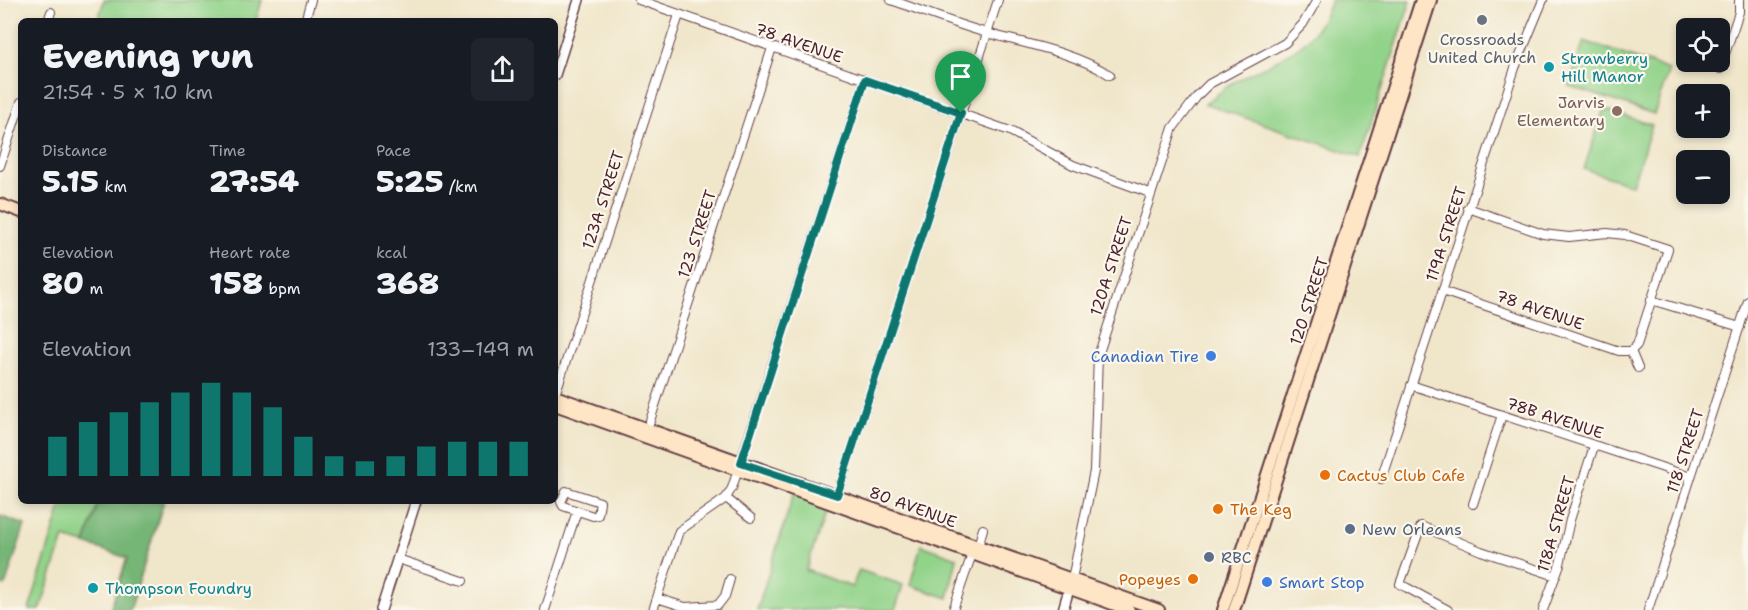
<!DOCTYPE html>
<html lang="en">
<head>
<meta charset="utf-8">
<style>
  body { margin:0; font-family:"Shantell Sans",sans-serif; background:#20242c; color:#f1f3f6; height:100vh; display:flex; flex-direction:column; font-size:22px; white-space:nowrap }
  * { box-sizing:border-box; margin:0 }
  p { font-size:20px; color:#9ea1a6 }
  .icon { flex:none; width:33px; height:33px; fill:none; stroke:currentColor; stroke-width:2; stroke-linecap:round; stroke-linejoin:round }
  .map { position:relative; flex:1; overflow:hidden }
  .side { position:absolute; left:18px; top:18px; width:540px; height:486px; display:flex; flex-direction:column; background:#171b24; border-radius:9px; box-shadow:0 3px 9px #0003 }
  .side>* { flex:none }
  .controls { position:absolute; left:1676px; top:18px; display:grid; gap:12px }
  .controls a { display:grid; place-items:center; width:54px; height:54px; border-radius:9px; background:#171b24; box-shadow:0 3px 9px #0003; font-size:30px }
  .pin { position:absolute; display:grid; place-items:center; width:51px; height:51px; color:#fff; margin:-62px -26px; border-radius:50% 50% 50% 0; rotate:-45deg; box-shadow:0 0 6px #0007 }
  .pin .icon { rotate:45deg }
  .round { display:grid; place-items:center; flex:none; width:63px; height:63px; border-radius:9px; background:#20242c }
  .headline { display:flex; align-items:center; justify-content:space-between; height:102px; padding:0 24px }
  h1 { font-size:33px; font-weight:800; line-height:45px }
  .figures { display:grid; grid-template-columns:repeat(3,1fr); gap:9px; height:102px; padding:6px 24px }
  .figures div { display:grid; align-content:center }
  .figures b { font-size:30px; font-weight:800 }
  .figures small { font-size:16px; font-weight:400 }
  .figures p { font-size:16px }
  .chart { height:168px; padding:12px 24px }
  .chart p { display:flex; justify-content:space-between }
  .chart svg { width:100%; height:108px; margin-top:6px; stroke:#0f766e; stroke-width:6 }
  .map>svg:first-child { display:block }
  .green { fill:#92d38a; stroke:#6e795a; stroke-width:1.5 }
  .forest { fill:#75b576; stroke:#606a50; stroke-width:1.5 }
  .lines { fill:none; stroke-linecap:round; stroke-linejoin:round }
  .minor-casing { stroke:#633d43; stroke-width:10 }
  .tertiary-casing { stroke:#633d43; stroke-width:12 }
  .secondary-casing { stroke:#633d43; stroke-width:14 }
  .minor { stroke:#fff; stroke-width:8 }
  .tertiary { stroke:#fff; stroke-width:9 }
  .secondary { stroke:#fde5c5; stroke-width:10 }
  .route-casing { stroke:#fff; stroke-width:12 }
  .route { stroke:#0f766e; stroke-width:8 }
  .worship-dot { fill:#6b7280; stroke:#fbf7ec; stroke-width:2 }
  .culture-dot { fill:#0f9aa8; stroke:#fbf7ec; stroke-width:2 }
  .education-dot { fill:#8d6e63; stroke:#fbf7ec; stroke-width:2 }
  .shop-dot { fill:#3f7fe0; stroke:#fbf7ec; stroke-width:2 }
  .food-dot { fill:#e8710a; stroke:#fbf7ec; stroke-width:2 }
  .service-dot { fill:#5c6f8a; stroke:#fbf7ec; stroke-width:2 }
  .labels { text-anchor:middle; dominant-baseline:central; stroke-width:4.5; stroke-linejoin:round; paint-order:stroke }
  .worship-label { font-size:16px; fill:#5b616d; stroke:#fbf7ec }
  .street-label { font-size:16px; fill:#4a1f2b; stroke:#fbf7ec }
  .culture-label { font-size:16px; fill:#0d838f; stroke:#fbf7ec; text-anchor:start }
  .education-label { font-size:16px; fill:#785e54; stroke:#fbf7ec; text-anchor:end }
  .shop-label { font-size:16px; fill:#366cbe; stroke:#fbf7ec; text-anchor:end }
  .food-label { font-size:16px; fill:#c56008; stroke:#fbf7ec; text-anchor:start }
  .service-label { font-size:16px; fill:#4e5e75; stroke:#fbf7ec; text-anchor:start }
</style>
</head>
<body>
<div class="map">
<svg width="1748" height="610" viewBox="0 0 1748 610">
  <rect width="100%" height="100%" fill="#fbf7ec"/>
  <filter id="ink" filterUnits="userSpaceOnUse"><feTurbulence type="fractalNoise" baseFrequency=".0167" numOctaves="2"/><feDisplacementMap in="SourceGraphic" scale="12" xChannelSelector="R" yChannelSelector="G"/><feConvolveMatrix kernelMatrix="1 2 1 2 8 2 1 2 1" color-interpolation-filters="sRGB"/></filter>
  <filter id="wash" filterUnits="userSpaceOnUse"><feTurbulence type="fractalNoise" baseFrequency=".008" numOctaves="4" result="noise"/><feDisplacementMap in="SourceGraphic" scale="24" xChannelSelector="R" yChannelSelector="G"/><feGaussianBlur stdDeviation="1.35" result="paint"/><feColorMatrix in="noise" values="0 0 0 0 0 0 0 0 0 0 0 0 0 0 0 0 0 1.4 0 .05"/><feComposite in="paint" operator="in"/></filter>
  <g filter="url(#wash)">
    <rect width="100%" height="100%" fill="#f0e6ca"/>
    <path class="green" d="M104 0H262L256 21H98Z
      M1331 0H1411L1360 157 1205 104C1214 97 1222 90 1231 84 1273 59 1313 54 1331 0Z
      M1584 41 1669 70 1654 114 1569 86Z
      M1604 109 1652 125 1632 185 1584 169Z
      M794 493 828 505 806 570 852 587 859 570 903 585 895 610H757Z
      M63 501H99L85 544 64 538 40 610H29Z
      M921 545 957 558 948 598 910 585Z"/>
    <path class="forest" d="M99 501H164L130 610H110L127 558 85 544Z
      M0 516 25 525 5 586 0 584Z"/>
  </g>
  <g filter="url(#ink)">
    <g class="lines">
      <g class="minor-casing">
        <path id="minor" d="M639 0 1010 131 1073 165 1150 193
          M891 0C923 11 955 24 987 33 1029 45 1073 52 1110 75
          M48 21 51 12
          M305 21 311 0
          M1720 69 1739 12V0
          M0 166 21 102
          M1468 208 1543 234 1569 237 1607 233 1625 235 1668 249 1637 345 1631 351
          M1442 291 1619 351H1631
          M1651 300 1740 327
          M1631 351 1638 368
          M1411 385 1691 477
          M555 395 679 15
          M647 430 772 48
          M1381 479 1515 68 1543 0
          M566 491 600 502 598 515 593 516 563 506 561 502Z
          M837 495 998 0
          M726 498 751 518
          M1473 504 1502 415
          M978 546 983 529
          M398 559 463 581
          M1071 584 1094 471 1098 356 1173 128 1198 95 1209 84 1285 43 1303 24 1317 0
          M657 598 685 607 718 605 725 596 730 579
          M545 610 577 511
          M653 610 679 531 726 498 732 488 865 80
          M953 610 972 554
          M1448 610 1400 584 1421 526 1481 551 1556 576
          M1543 610 1560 564 1570 520 1594 446
          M1648 610 1748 301"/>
      </g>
      <g class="tertiary-casing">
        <path id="tertiary" d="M555 75 579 0
          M381 610 416 501
          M1063 610 1069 589"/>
      </g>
      <g class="secondary-casing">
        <path id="secondary" d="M0 204 21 212
          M555 396 1159 610
          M555 405 1129 610
          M1223 610 1421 0
          M1234 610 1431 0"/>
      </g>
      <use href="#minor" class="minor"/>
      <use href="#tertiary" class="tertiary"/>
      <use href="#secondary" class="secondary"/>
    </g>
  </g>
  <g class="lines" filter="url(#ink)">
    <g class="route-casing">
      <path id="route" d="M865 80 961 113 837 495 741 463Z"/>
    </g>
    <use href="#route" class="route"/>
  </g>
  <circle class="worship-dot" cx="1482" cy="20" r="6"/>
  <g class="culture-dot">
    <circle cx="1549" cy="67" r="6"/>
    <circle cx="93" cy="588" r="6"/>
  </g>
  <circle class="education-dot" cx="1617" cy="111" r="6"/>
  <g class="shop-dot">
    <circle cx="1211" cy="356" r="6"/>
    <circle cx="1267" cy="582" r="6"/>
  </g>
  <g class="food-dot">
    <circle cx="1325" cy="475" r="6"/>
    <circle cx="1218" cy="509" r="6"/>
    <circle cx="1193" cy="579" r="6"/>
  </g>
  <g class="service-dot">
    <circle cx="1350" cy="529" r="6"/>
    <circle cx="1209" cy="557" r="6"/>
  </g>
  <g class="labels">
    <g class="worship-label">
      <text x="1482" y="39">Crossroads<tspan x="1482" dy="18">United Church</tspan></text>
    </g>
    <g class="street-label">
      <text transform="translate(799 43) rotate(19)">78 AVENUE</text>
      <text transform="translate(603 200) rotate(-72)">123A STREET</text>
      <text transform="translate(697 234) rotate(-72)">123 STREET</text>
      <text transform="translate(1446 234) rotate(-72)">119A STREET</text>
      <text transform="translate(1111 266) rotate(-72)">120A STREET</text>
      <text transform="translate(1309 301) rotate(-72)">120 STREET</text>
      <text transform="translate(1540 310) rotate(19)">78 AVENUE</text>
      <text transform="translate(1555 418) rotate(18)">78B AVENUE</text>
      <text transform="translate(1685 451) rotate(-72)">118 STREET</text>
      <text transform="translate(913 507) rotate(20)">80 AVENUE</text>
      <text transform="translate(1556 524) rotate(-74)">118A STREET</text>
    </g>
    <g class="culture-label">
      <text x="1561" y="58">Strawberry<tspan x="1561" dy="18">Hill Manor</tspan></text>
      <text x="105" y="588">Thompson Foundry</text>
    </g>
    <g class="education-label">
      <text x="1605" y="102">Jarvis<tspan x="1605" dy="18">Elementary</tspan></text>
    </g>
    <g class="shop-label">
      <text x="1199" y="356">Canadian Tire</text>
      <text x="1279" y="582" text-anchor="start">Smart Stop</text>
    </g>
    <g class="food-label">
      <text x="1337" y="475">Cactus Club Cafe</text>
      <text x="1230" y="509">The Keg</text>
      <text x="1181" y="579" text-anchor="end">Popeyes</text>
    </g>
    <g class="service-label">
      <text x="1362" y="529">New Orleans</text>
      <text x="1221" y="557">RBC</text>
    </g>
  </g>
</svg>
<div class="controls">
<a><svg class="icon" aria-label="locate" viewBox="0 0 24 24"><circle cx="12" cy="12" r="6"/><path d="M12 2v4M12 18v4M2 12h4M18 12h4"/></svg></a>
<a>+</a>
<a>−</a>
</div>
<div class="pin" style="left:961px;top:113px;background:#1e9e55"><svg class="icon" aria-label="arrive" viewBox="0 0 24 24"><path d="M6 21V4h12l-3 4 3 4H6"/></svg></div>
<section class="side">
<div class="headline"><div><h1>Evening run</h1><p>21:54 · 5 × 1.0 km</p></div><a class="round"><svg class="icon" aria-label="share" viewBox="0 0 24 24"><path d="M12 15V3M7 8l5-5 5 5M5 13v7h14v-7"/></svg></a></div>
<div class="figures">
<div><p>Distance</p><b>5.15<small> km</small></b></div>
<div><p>Time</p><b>27:54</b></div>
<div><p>Pace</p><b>5:25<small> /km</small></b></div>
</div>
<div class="figures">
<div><p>Elevation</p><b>80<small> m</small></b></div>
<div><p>Heart rate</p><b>158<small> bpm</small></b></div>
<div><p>kcal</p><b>368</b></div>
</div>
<div class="chart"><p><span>Elevation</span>133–149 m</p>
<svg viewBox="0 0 160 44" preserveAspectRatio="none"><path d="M5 44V28M15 44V22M25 44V18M35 44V14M45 44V10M55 44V6M65 44V10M75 44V16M85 44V28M95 44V36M105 44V38M115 44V36M125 44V32M135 44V30M145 44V30M155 44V30"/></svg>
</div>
</section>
</div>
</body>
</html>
